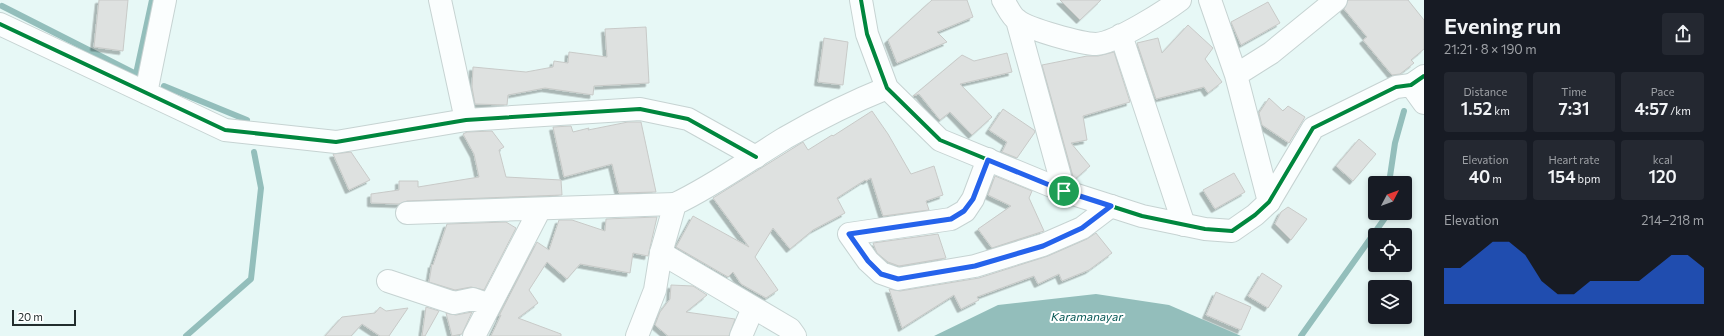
<!DOCTYPE html>
<html lang="en">
<head>
<meta charset="utf-8">
<style>
  body { margin:0; font-family:Commissioner,sans-serif; background:#242831; color:#f1f3f6; height:100vh; display:flex; flex-direction:column; font-size:15px; white-space:nowrap }
  * { box-sizing:border-box; margin:0 }
  p { font-size:13px; color:#9ea1a6 }
  .icon { flex:none; width:22px; height:22px; fill:none; stroke:currentColor; stroke-width:2; stroke-linecap:round; stroke-linejoin:round }
  .map { position:relative; flex:1; overflow:hidden }
  .drawer { display:flex; flex-direction:column; background:#171b24; width:300px }
  .drawer>* { flex:none }
  .needle { width:26px; rotate:49deg }
  .controls { position:absolute; left:1368px; top:176px; display:grid; gap:8px }
  .controls a { display:grid; place-items:center; width:44px; height:44px; border-radius:4px; background:#171b24; box-shadow:0 2px 6px #0003; font-size:20px }
  .scale { position:absolute; left:12px; bottom:10px; width:64px; box-sizing:border-box; padding-left:4px; border:2px solid #222d2d; border-top:0; font-size:11px; line-height:14px; white-space:nowrap; color:#222d2d; -webkit-text-stroke:3px #fff; paint-order:stroke }
  .pin { position:absolute; display:grid; place-items:center; width:34px; height:34px; color:#fff; margin:-17px; border:2px solid #fff; border-radius:50%; box-shadow:0 1px 4px #0007 }
  .round { display:grid; place-items:center; flex:none; width:42px; height:42px; border-radius:4px; background:#242831 }
  .headline { display:flex; align-items:center; justify-content:space-between; height:68px; padding:0 20px }
  h1 { font-size:22px; font-weight:600; line-height:30px }
  .figures { display:grid; grid-template-columns:repeat(3,1fr); gap:6px; height:68px; padding:4px 20px }
  .figures div { display:grid; align-content:center; border-radius:4px; background:#242831; text-align:center }
  .figures b { font-size:17px; font-weight:600 }
  .figures small { font-size:11px; font-weight:400 }
  .figures p { font-size:11px }
  .chart { height:112px; padding:8px 20px }
  .chart p { display:flex; justify-content:space-between }
  .chart svg { width:100%; height:72px; margin-top:4px; fill:#2563eb; opacity:.7 }
  main { display:flex; flex:1; min-height:0 }
  .map>svg:first-child { display:block }
  .water { fill:#93bebb }
  .lines { fill:none; stroke-linecap:round; stroke-linejoin:round }
  .stream { stroke:#93bebb; stroke-width:6 }
  .building { fill:#dee1e0; stroke:#c8cac8; filter:url(#shadow) }
  .minor-casing { stroke:#c6d3d2; stroke-width:24 }
  .tertiary-casing { stroke:#c6d3d2; stroke-width:24 }
  .minor { stroke:#fbfefe; stroke-width:22 }
  .tertiary { stroke:#fbfefe; stroke-width:22 }
  .cycleway-casing { stroke:#fff; stroke-width:6 }
  .cycleway { stroke:#00873e; stroke-width:4 }
  .route-casing { stroke:#fff; stroke-width:8 }
  .route { stroke:#2563eb; stroke-width:5 }
  .labels { text-anchor:middle; dominant-baseline:central; stroke-width:4; stroke-linejoin:round; paint-order:stroke }
  .water-label { font-size:12px; font-style:italic; fill:#095a57; stroke:#fff }
</style>
</head>
<body>
<main>
<div class="map">
<svg width="1424" height="336" viewBox="0 0 1424 336">
  <defs>
    <filter id="shadow"><feDropShadow dx="-3.5" dy="3.5" stdDeviation="0" flood-color="#0004"/></filter>
  </defs>
  <rect width="100%" height="100%" fill="#e7f8f6"/>
  <path class="water" d="M1096 294 1169 305 1241 336H934L998 305Z"/>
  <g class="lines">
    <path class="stream" d="M2 6 136 74 152 0
      M164 86 247 120
      M1389 183 1395 143 1404 111
      M186 336 251 279 261 188 254 152
      M1301 336 1385 218 1386 213"/>
  </g>
  <path class="building" d="M99 0H128L123 51 94 47Z
    M932 0H967L973 17 937 32 947 42 897 63 888 40Z
    M1060 0H1101L1080 20Z
    M1348 0H1408L1424 20V49L1411 60 1414 63 1400 74 1392 75 1363 40 1367 37 1344 9Z
    M1268 2 1280 23 1241 45 1231 22Z
    M1188 25 1213 48 1205 59 1222 82 1208 93 1204 87 1156 99 1137 43 1158 38 1162 53Z
    M646 27 649 83 594 86 593 95 545 88 508 95 507 105 475 104 472 87 473 67 526 72 553 67 554 61 568 63 569 52 607 57 605 29Z
    M824 38 848 42 843 85 818 82Z
    M1114 52 1130 102 1083 116 1087 140 1071 143 1090 166 1074 180 1042 65 1087 56H1098Z
    M1007 53 1012 72 960 84 992 117 972 135 950 112 940 120 919 94 913 96 962 55 974 61Z
    M1269 98 1283 111 1288 106 1305 117 1289 143 1262 125 1259 113Z
    M1003 109 1034 130 1035 132 1017 158 1002 152 1007 142 989 130Z
    M872 111 888 134 911 174 934 166 943 195 926 201 929 210 883 216 871 178 866 181 865 180 837 198 845 213 813 230 790 249 773 228 755 257 778 290 766 298 741 284 733 272 728 277 676 247 693 216 749 247 713 198 803 142 808 150 832 135 833 136Z
    M628 122H641L656 192 619 193 612 164 564 177 553 127 571 126 573 132 589 128 588 130Z
    M492 131 504 147 499 150 506 177 561 180 562 195 407 201 399 204 371 203V194L399 190V181H418V187L479 177 474 154 463 134 467 132Z
    M1359 139 1376 154 1353 181 1336 166Z
    M351 152 370 180 349 190 333 154Z
    M1234 173 1245 192 1215 209 1203 190Z
    M995 176 1032 191 1029 198 1044 231 992 248 978 229 1011 206 988 195Z
    M1288 207 1307 219 1291 240 1275 224 1281 212Z
    M657 217 648 256 633 253 630 273 580 264 567 279 547 262 529 290 538 303 518 318 561 334V336H491L501 315 499 316 537 242 549 250 559 220H572L605 231 606 219Z
    M506 222 516 228 484 290 471 287 455 290 429 282 432 264 433 265 447 224Z
    M1096 233 1112 253 1089 270 1062 281 1059 274 1038 284 1034 276 977 297 979 300 961 309 954 295 902 328 889 289 900 291 979 278 1048 256 1087 239Z
    M938 234 946 258 899 266 888 262 877 253 873 243Z
    M1262 273 1282 286 1268 308 1248 296Z
    M671 285 693 286 707 295 686 312 735 319 729 336H668L655 325 660 312 670 299Z
    M1216 292 1251 307 1241 330 1206 315Z
    M380 307 386 311 408 308 389 336H380L362 324 351 336H325L342 317 375 313Z
    M426 307 439 311 425 336H422Z
    M472 312 462 334 452 336 446 313 456 315Z"/>
  <g class="lines">
    <g class="minor-casing">
      <path id="minor" d="M440 0 466 120
        M1003 0C1007 6 1011 16 1017 20 1027 29 1082 44 1096 44 1115 43 1164 12 1180 0
        M1210 0 1236 75 1269 202
        M1017 20 1064 191
        M0 24 225 130 336 142 466 120 640 109 688 119 756 157
        M1121 35 1184 225
        M1236 75 1271 53 1336 0
        M1411 85 1424 76
        M146 93 165 0
        M988 159 973 199 965 211 951 219 849 234 868 261 881 273 898 279 975 266 1043 245 1082 228 1111 206
        M407 213 675 204
        M388 281 454 303 473 299 490 305
        M474 336 540 209
        M637 336 655 290 661 253
        M741 336 753 308"/>
    </g>
    <g class="tertiary-casing">
      <path id="tertiary" d="M861 0 867 34 887 88 940 140 1064 191 1142 216 1205 229 1232 231 1255 215 1269 202 1313 128 1396 87 1411 85 1424 103
        M795 336 790 329 661 253 675 204C713 186 749 160 785 138 818 119 852 102 887 88"/>
    </g>
    <use href="#minor" class="minor"/>
    <use href="#tertiary" class="tertiary"/>
    <g class="cycleway-casing">
      <path id="cycleway" d="M861 0 867 34 887 88 940 140 1064 191 1142 216 1205 229 1232 231 1255 215 1269 202 1313 128 1396 87 1411 85 1424 76
        M0 24 225 130 336 142 466 120 640 109 688 119 756 157"/>
    </g>
    <use href="#cycleway" class="cycleway"/>
  </g>
  <g class="lines">
    <g class="route-casing">
      <path id="route" d="M988 160 1064 191 1111 206 1082 228 1043 246 975 266 898 279 881 274 868 261 849 234 951 219 964 211 973 199Z"/>
    </g>
    <use href="#route" class="route"/>
  </g>
  <g class="labels">
    <g class="water-label">
      <text x="1087" y="316">Karamanayar</text>
    </g>
  </g>
</svg>
<div class="controls">
<a><svg class="needle" viewBox="-14 -14 28 28"><path d="M0-13l5 13h-10z" fill="#e53935"/><path d="M0 13l5-13h-10z" fill="#9ea1a6"/></svg></a>
<a><svg class="icon" aria-label="locate" viewBox="0 0 24 24"><circle cx="12" cy="12" r="6"/><path d="M12 2v4M12 18v4M2 12h4M18 12h4"/></svg></a>
<a><svg class="icon" aria-label="layers" viewBox="0 0 24 24"><path d="M12 4l9 5-9 5-9-5zM3 14l9 5 9-5"/></svg></a>
</div>
<div class="scale">20 m</div>
<div class="pin" style="left:1064px;top:191px;background:#1e9e55"><svg class="icon" aria-label="arrive" viewBox="0 0 24 24"><path d="M6 21V4h12l-3 4 3 4H6"/></svg></div>
</div>
<section class="drawer">
<div class="headline"><div><h1>Evening run</h1><p>21:21 · 8 × 190 m</p></div><a class="round"><svg class="icon" aria-label="share" viewBox="0 0 24 24"><path d="M12 15V3M7 8l5-5 5 5M5 13v7h14v-7"/></svg></a></div>
<div class="figures">
<div><p>Distance</p><b>1.52<small> km</small></b></div>
<div><p>Time</p><b>7:31</b></div>
<div><p>Pace</p><b>4:57<small> /km</small></b></div>
</div>
<div class="figures">
<div><p>Elevation</p><b>40<small> m</small></b></div>
<div><p>Heart rate</p><b>154<small> bpm</small></b></div>
<div><p>kcal</p><b>120</b></div>
</div>
<div class="chart"><p><span>Elevation</span>214–218 m</p>
<svg viewBox="0 0 160 44" preserveAspectRatio="none"><path d="M0 44V22L10 22L20 14L30 6L40 6L50 14L60 30L70 38L80 38L90 30L100 30L110 30L120 30L130 22L140 14L150 14L160 22V44z"/></svg>
</div>
</section>
</main>
</body>
</html>
